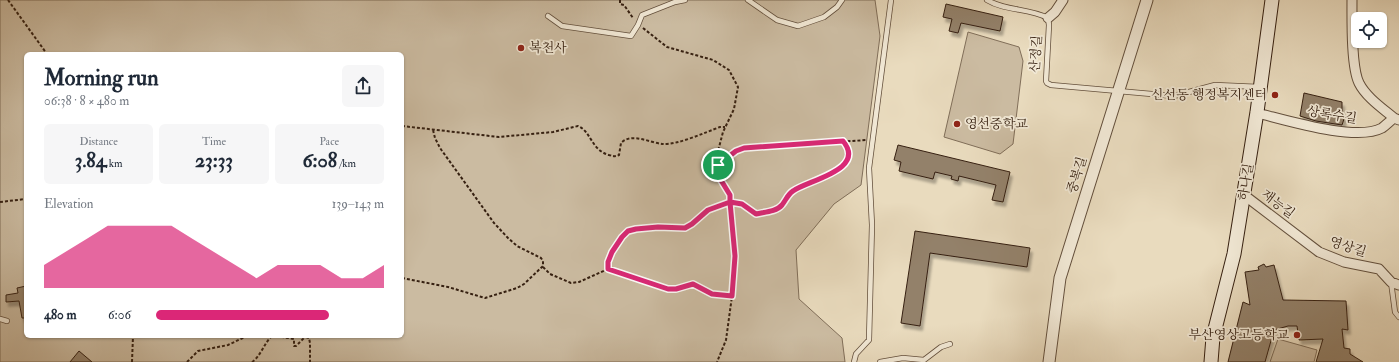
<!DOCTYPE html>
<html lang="en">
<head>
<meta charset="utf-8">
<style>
  body { margin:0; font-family:"IM FELL Double Pica","Noto Serif KR",serif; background:#f6f6f7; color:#1f2937; height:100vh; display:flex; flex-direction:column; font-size:15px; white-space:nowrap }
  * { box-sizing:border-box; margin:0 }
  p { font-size:13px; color:#747a83 }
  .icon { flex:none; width:22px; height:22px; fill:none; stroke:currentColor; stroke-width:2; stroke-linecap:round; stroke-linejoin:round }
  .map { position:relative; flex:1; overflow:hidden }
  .details { position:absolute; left:24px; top:52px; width:380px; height:286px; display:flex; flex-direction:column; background:#fff; border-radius:6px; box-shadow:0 1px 3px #0004 }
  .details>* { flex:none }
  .controls { position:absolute; left:1351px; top:12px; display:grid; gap:8px }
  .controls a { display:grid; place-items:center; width:36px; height:36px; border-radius:6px; background:#fff; box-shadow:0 1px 3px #0004; font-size:20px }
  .pin { position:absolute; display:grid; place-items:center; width:34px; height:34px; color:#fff; margin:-17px; border:2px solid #fff; border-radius:50%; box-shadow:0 1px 4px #0007 }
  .round { display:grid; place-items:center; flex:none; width:42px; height:42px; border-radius:6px; background:#f6f6f7 }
  .headline { display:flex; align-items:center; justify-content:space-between; height:68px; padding:0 20px }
  h1 { font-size:22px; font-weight:700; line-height:30px }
  .stats { display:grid; grid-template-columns:repeat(3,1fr); gap:6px; height:68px; padding:4px 20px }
  .stats div { display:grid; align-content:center; border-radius:6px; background:#f6f6f7; text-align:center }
  .stats b { font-size:20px; font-weight:700 }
  .stats small { font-size:11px; font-weight:400 }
  .stats p { font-size:11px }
  .chart { height:112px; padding:8px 20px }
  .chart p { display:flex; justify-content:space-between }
  .chart svg { width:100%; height:72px; margin-top:4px; fill:#db2777; opacity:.7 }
  ul { padding:0 20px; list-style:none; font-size:13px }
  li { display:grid; grid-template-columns:64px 48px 1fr; align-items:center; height:30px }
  li i { height:10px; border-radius:5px; background:#db2777 }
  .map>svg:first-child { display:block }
  .green { fill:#cbbba1; stroke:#806e59; fill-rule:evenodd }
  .building { fill:#93816b; stroke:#362011; filter:url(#shadow) }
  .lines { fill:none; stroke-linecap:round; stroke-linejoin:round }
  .service-casing { stroke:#634f3c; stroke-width:6 }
  .minor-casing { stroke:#634f3c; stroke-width:11 }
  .tertiary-casing { stroke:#634f3c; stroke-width:13 }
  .secondary-casing { stroke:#362011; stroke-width:15 }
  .path { stroke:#362011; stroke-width:2; stroke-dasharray:3 2; stroke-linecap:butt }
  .service { stroke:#f1e8d5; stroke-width:4.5 }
  .minor { stroke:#f1e8d5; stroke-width:9 }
  .tertiary { stroke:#f1e8d5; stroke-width:11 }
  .secondary { stroke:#f1e8d5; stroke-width:13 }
  .route-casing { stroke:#fff; stroke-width:8 }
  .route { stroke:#db2777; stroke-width:5 }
  .poi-dot { fill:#8f2418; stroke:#f1e8d5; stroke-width:1.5 }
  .labels { text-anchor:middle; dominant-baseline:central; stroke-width:3.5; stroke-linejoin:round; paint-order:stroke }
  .poi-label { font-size:13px; fill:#362011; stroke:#f1e8d5; text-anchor:start }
  .street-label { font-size:13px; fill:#362011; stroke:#f1e8d5 }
</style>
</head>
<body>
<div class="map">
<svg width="1399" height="362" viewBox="0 0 1399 362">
  <defs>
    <filter id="shadow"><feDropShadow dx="2.5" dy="4.5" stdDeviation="1" flood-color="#0004"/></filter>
  </defs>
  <rect width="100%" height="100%" fill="#e9dbbe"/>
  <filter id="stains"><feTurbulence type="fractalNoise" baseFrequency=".005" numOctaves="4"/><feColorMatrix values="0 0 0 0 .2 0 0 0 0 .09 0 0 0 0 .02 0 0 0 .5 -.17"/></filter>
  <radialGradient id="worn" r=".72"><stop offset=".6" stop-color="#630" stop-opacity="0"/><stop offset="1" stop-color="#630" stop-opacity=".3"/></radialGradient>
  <path class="green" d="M0 0H875L880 36 861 185 834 204 796 250 799 299 842 338 845 362H0ZM26 54H402V336H26Z
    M968 32 1019 47 1023 61 1013 144 1000 154 944 137Z
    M1278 339 1317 350 1314 362H1270Z"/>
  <path class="building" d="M946 4 1003 17 1000 31 961 23 958 33 949 31 952 19 943 17Z
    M1304 93 1342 102V112L1345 116 1342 125 1316 121 1300 116Z
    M898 145 1010 172 1003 202 992 200 996 185 959 176 958 181 951 179 952 176 935 172 933 179 899 171 901 162 894 160Z
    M915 231 1030 248 1027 267 930 253 920 326 901 323Z
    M1264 264 1266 267 1274 265 1283 300 1346 301 1348 330 1342 329 1344 348 1350 349V354L1363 362H1316L1323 339 1299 340 1297 326H1288L1274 330 1265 362H1228L1243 302 1250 305 1245 272 1259 270 1258 267Z
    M26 286V318H22L19 301 6 302V295L18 293 17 288Z
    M79 351 92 362H70Z"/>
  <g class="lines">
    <g class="service-casing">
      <path id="service" d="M748 0 777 20 798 26 824 17 837 7 842 0
        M987 0C1005 11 1029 8 1048 18L1049 25 1046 81 1047 83 1051 85 1174 96 1215 85 1260 87
        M548 16 562 26 631 36 638 25 642 15 675 2 685 0
        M1391 282 1395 312 1399 317
        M0 319 7 321
        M854 362 856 354 869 340 872 225 869 168 891 0
        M880 362 903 358 924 360 941 347 950 344"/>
    </g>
    <g class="minor-casing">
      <path id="minor" d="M1352 0C1352 19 1351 67 1359 83 1366 97 1382 108 1394 118L1399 120
        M1048 18 1055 12 1063 0
        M1257 113C1286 120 1356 142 1382 128 1386 125 1390 121 1394 118
        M1244 195 1319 252 1344 262 1379 269 1391 282 1399 285"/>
    </g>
    <g class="tertiary-casing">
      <path id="tertiary" d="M1049 362 1060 278 1147 0"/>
    </g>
    <g class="secondary-casing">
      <path id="secondary" d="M1211 362 1213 337 1234 254 1257 112 1272 0"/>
    </g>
    <path class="path" d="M8 0 47 54
      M620 0V4L624 5 633 18
      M643 28 667 47 713 60 729 70 738 87 734 109 723 132 717 155 719 177 730 195 735 256 732 296 726 340 717 362
      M402 126 499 137 553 132 578 126C591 131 591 150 609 155 613 156 615 157 619 155L621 143C632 132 650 143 663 144 678 145 706 132 720 127H725
      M718 165 736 151 744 148 867 140
      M0 202 26 199
      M543 267 550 274 571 283 579 282 608 269 668 289H676L693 284 713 294 732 296
      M608 269V261L613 252 622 237 628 231 636 229 658 227 685 228 692 224 708 210 731 201 742 204 756 214C765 212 776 212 782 205 786 200 788 194 794 191 808 181 867 169 843 141
      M402 278 448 287 485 298 517 288 524 284 543 266V261L541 258 517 246 508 238 494 223 440 148 435 138 433 130
      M276 336 294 339V346H296L306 336
      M306 337 309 338 310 343V362
      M132 362 133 336
      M187 362 198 351 228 345 247 336
      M252 362C261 356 264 343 272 336"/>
    <use href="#service" class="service"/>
    <use href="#minor" class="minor"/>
    <use href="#tertiary" class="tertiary"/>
    <use href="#secondary" class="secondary"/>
  </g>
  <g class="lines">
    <g class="route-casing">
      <path id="route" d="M718 165 719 177 730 195V202L708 210 692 224 685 228 658 227 636 229 628 231 622 237 612 252 608 262V269L668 289H676L693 284 712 294 732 296 735 256 730 202 742 204 756 214C765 212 776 212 782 205 786 200 788 194 793 191 808 180 867 170 843 141L744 148 736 151 718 165"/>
    </g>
    <use href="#route" class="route"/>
  </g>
  <g class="poi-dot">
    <circle cx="521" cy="48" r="4"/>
    <circle cx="1275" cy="95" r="4"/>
    <circle cx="957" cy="124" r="4"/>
    <circle cx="1297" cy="335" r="4"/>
  </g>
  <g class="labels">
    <g class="poi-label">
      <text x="529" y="48">복천사</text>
      <text x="1267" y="95" text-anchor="end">신선동 행정복지센터</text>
      <text x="965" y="124">영선중학교</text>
      <text x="1289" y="335" text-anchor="end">부산영상고등학교</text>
    </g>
    <g class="street-label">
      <text transform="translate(1036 54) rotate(-86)">산정길</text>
      <text transform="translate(1332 115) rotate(9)">상록수길</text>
      <text transform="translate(1077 175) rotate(-73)">중복길</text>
      <text transform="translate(1246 182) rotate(-81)">하나길</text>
      <text transform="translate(1278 204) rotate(37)">재능길</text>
      <text transform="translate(1348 247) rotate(17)">영상길</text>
    </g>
  </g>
  <rect width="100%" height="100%" filter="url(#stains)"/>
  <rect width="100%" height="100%" fill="url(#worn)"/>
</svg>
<div class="controls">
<a><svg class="icon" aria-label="locate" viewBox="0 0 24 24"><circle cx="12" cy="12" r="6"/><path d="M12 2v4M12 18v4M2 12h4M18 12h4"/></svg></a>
</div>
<div class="pin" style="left:718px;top:165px;background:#1e9e55"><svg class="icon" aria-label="arrive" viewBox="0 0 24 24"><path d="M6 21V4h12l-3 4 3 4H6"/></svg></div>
<section class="details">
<div class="headline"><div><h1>Morning run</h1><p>06:38 · 8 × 480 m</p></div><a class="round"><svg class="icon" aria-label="share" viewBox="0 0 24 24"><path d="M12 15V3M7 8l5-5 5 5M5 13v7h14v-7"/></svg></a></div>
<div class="stats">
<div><p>Distance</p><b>3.84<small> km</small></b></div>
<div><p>Time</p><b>23:33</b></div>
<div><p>Pace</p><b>6:08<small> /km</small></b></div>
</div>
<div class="chart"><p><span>Elevation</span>139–143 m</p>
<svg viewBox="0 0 160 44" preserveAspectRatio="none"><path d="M0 44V30L10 22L20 14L30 6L40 6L50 6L60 6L70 14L80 22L90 30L100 38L110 30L120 30L130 30L140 38L150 38L160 30V44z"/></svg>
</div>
<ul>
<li><b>480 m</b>6:06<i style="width:76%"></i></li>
</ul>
</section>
</div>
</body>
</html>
